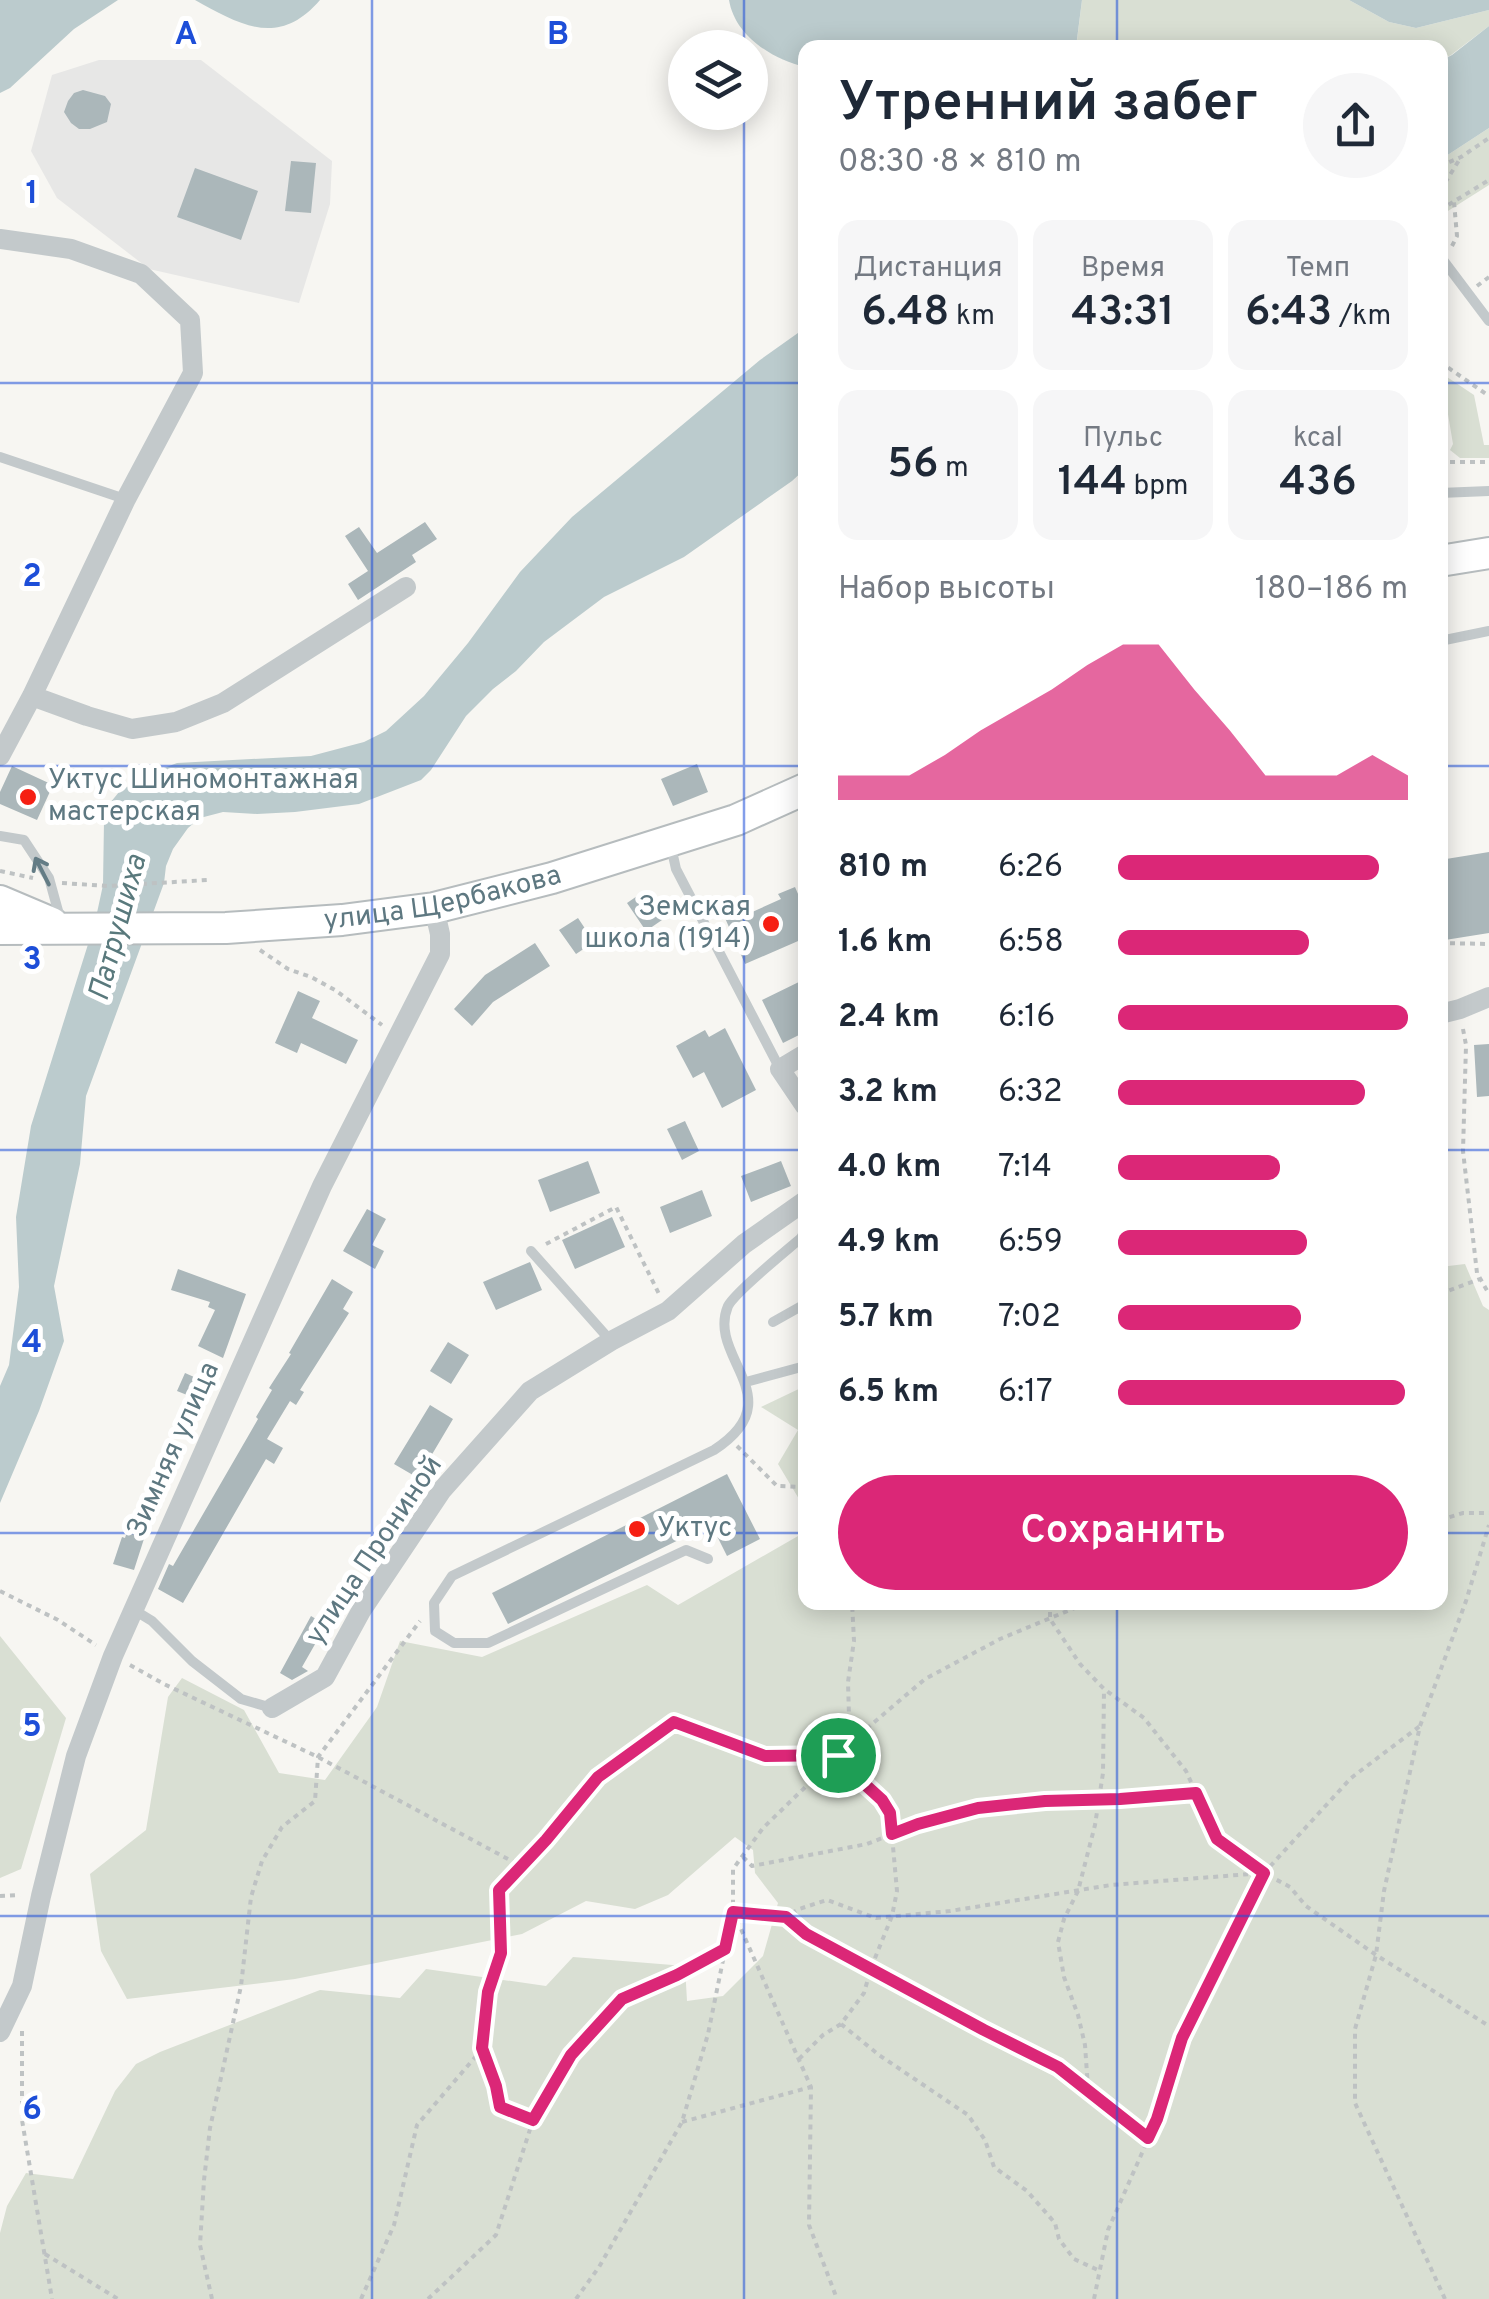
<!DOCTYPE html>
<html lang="ru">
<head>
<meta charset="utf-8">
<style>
  body { margin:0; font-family:Overpass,sans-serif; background:#f6f6f7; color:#1f2937; height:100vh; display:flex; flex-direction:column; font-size:38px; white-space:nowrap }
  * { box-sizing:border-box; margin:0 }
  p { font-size:32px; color:#747a83 }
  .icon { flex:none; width:55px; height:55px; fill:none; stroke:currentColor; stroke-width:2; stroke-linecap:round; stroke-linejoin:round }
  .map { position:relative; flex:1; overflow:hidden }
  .details { position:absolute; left:798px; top:40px; width:650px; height:1570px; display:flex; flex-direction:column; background:#fff; border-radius:20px; box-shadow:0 5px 25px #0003 }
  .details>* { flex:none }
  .fabs { position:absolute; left:668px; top:30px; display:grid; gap:20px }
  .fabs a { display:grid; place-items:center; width:100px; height:100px; border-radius:50%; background:#fff; box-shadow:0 5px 25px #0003; font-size:50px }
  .pin { position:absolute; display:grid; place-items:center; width:85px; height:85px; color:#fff; margin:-42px; border:5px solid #fff; border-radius:50%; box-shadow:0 2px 10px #0007 }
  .round { display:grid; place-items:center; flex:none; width:105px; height:105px; border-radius:52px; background:#f6f6f7 }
  .summary { display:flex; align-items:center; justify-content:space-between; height:170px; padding:0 40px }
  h1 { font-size:55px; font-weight:600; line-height:75px }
  .figures { display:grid; grid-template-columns:repeat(3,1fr); gap:15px; height:170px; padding:10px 40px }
  .figures div { display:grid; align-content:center; border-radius:20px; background:#f6f6f7; text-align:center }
  .figures b { font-size:42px; font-weight:600 }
  .figures small { font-size:28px; font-weight:400 }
  .figures p { font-size:28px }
  .chart { height:280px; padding:20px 40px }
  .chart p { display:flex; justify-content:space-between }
  .chart svg { width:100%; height:180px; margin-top:10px; fill:#db2777; opacity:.7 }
  .button { display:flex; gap:20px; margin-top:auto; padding:20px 40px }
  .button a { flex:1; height:115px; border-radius:60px; background:#db2777; color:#fff; font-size:40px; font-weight:600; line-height:115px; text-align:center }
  ul { padding:0 40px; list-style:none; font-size:32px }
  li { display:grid; grid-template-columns:160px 120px 1fr; align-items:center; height:75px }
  li i { height:25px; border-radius:12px; background:#db2777 }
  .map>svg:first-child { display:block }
  .built { fill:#e7e7e6 }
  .green { fill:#d9dfd3 }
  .water { fill:#bbcbcd }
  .building { fill:#abb7ba }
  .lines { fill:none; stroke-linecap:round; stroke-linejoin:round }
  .primary-casing { stroke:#b6bcbe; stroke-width:34 }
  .path { stroke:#bec2c3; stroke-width:4; stroke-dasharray:5 5; stroke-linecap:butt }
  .lane { stroke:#c3c9cb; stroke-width:10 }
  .street { stroke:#c3c9cb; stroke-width:20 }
  .primary { stroke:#fff; stroke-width:30 }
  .oneway { stroke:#637c85 }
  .route-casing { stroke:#fff; stroke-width:20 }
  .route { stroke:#db2777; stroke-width:12 }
  .grid { fill:none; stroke:#1d4ed8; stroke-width:2.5; stroke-opacity:0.55 }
  .poi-dot { fill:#f61f13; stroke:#fff; stroke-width:4 }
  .labels { text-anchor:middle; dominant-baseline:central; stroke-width:10; stroke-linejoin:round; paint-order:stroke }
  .poi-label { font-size:28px; fill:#5e7881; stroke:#fff; text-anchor:start }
  .street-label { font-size:28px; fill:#5e7881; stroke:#fff }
  .water-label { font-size:30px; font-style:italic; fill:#59797c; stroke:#fff }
  .grid-label { font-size:32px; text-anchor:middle; font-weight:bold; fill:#1d4ed8; stroke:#fff; stroke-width:10; stroke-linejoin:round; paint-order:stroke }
</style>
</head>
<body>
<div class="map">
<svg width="1489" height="2299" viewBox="0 0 1489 2299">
  <rect width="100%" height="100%" fill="#f7f6f2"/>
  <path class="built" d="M99 60H201L332 161 330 204 299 303 149 269 57 198 31 151 52 75Z"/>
  <path class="green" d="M1082 0H1349L1389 22 1416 28 1489 10V26L1451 55 1440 61V48H1076Z
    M1489 128V185L1440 216V160Z
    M1441 373 1474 395 1484 445H1489V458H1460L1450 450 1453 444Z
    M1465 1264 1483 1306 1489 1310V2299H0V2233L7 2206 26 2173 73 2179 115 2091 136 2064 160 2052 320 1990 400 1998 426 1969 546 1986 573 1957 685 1966 687 2001 723 1996 763 1956 778 1903 755 1873 753 1850 735 1837 668 1895 635 1909 586 1901 522 1934 295 1979 127 1999 101 1951 90 1874 146 1830 168 1697 182 1678 244 1710 279 1773 325 1780 377 1707 400 1641 482 1657 647 1585 678 1605 805 1532V1602H1440V1267Z
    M805 1386V1509L778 1464 798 1430 761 1407Z
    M0 1636 66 1718 21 1869 0 1878Z"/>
  <path class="water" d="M0 0H118L74 29 10 88 0 93Z
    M195 0H320C279 48 240 25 195 0Z
    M729 0H1082L1076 47 805 48V67C772 59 735 36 729 0Z
    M1349 0H1489V10L1416 28 1389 22Z
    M1489 26V128L1440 160V61L1452 55Z
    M805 328V469L792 481 684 557 604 597 544 642 516 671 493 689 466 716 431 770 421 780 359 804 295 812 257 814 223 812 200 818 188 828 173 849 166 866 164 883 86 1096 80 1164 54 1286 64 1341 39 1411 0 1503V1386L9 1365 19 1287 16 1217 31 1126 95 922 103 885 104 821 110 803 119 792 148 774 177 763 311 756 364 742 386 731 424 696 468 643 520 572 572 517 760 360Z"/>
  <path class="building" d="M83 90 105 96 111 104 107 122 90 129H79L71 123 64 112 68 101 74 93Z
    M291 161 316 163 311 213 285 211Z
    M195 168 258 191 241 240 177 217Z
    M425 522 437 539 412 555 416 562 358 600 348 584 368 571 345 536 359 527 377 553Z
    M697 764 708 792 673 806 661 779Z
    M12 766 53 785 37 820 0 804V792Z
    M1489 852V933L1445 940 1440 910V860Z
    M795 887 805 910V938L745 964 725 918 748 908 750 913 781 899 778 894Z
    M643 892 662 920 646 931 627 903Z
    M578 918 594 942 576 954 559 930Z
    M535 943 550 966 493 1002 472 1026 454 1009 485 975Z
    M805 979V1032L783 1043 762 1000Z
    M298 991 320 1001 312 1018 358 1040 346 1064 301 1043 297 1053 275 1043Z
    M725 1028 756 1090 722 1108 704 1072 693 1078 676 1046 705 1030 709 1037Z
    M1489 1044V1096L1477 1097 1474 1045Z
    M685 1121 699 1151 682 1160 667 1129Z
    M588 1161 600 1193 550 1212 538 1180Z
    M781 1161 791 1186 751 1202 741 1176Z
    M702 1190 712 1216 670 1233 660 1207Z
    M367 1209 386 1219 372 1245 384 1251 375 1269 343 1251Z
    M612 1217 625 1247 575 1269 562 1240Z
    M530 1262 542 1290 496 1310 483 1282Z
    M178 1269 246 1294 223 1358 198 1346 215 1310 208 1307 210 1302 171 1290Z
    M332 1279 353 1292 343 1309 349 1313 300 1390 304 1392 296 1405 290 1401 267 1439 283 1448 274 1464 266 1459 183 1603 158 1589 169 1564 173 1566 258 1419 256 1417 272 1390 269 1388 291 1354 289 1353Z
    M448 1342 469 1355 451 1384 430 1371Z
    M185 1373 210 1384 202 1401 177 1391Z
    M430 1405 453 1419 418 1478 394 1464Z
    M727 1474 760 1539 727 1556 711 1524 508 1624 492 1593Z
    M133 1514 150 1520 134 1570 113 1564 122 1537 125 1538Z
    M311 1616 326 1625 302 1667 308 1671 292 1680 280 1673Z"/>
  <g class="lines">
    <g class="primary-casing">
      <g id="primary">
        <path d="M1440 561 1489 553"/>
        <path d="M0 901 52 923"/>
        <path id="s1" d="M0 929 226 928 342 920 434 908 552 878 736 820 805 789"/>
      </g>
    </g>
    <path class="path" d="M1440 166 1461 157 1489 138
      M1440 191 1461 157
      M1440 210 1489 180
      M1452 246 1457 236 1454 202
      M1477 286 1489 277
      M1440 362 1489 396
      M1440 462H1489
      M0 871 33 878
      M62 883 108 886 207 880
      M1440 943 1489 944
      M260 950 288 969 311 977 335 990 382 1025
      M1463 1029 1466 1045 1463 1151 1477 1273 1489 1294
      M546 1244 616 1207 659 1294
      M1440 1294 1480 1279
      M737 1446 777 1486 805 1487
      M1440 1520 1463 1513H1489
      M0 1591 58 1620 96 1645
      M1050 1602V1619L1080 1664 1104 1689 1144 1718 1186 1771 1217 1839 1264 1873 1290 1887 1306 1906 1376 1955 1489 2026
      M130 1665 164 1684 318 1757 521 1866
      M839 1750 849 1716 848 1682 854 1641 852 1602
      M743 1857 752 1866 867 1844 918 1824 979 1808 1045 1801 1120 1799 1196 1793
      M0 1896 20 1895
      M733 1911 785 1917 799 1909 827 1900 876 1918 950 1911 1111 1885 1263 1873
      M733 1911 811 2087 809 2225 837 2299
      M786 1918 807 1934 984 2030 1058 2067 1149 2138
      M841 2024 879 2055 968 2115 985 2140 994 2167 1027 2191 1055 2223 1059 2239 1074 2259 1100 2271
      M22 2031V2120L52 2299
      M799 2059 823 2035 841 2024 864 1993 871 1968 892 1916 897 1891 890 1813 883 1800 858 1778 838 1755
      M1088 2088 1085 2045 1078 2015 1064 1977 1058 1942 1064 1919 1078 1891 1095 1825 1103 1773 1104 1689
      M533 2120 500 2107 496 2086 483 2048 488 1992 501 1953 499 1890 598 1777 674 1722 765 1756 838 1755
      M682 2122 811 2087
      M45 2254 118 2299
      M212 2299 200 2245 204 2180 210 2128 241 1986 251 1897 262 1861 282 1827 315 1801 318 1757 420 1621
      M361 2299 394 2225 417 2125 483 2048
      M428 2299 496 2235 533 2120 571 2055 622 1999 677 1975 725 1949
      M576 2299 599 2267 682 2122 708 2034 733 1911V1869L763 1828 858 1736 925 1679 1000 1639 1089 1602
      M1094 2299 1108 2230 1157 2119 1182 2037 1264 1873 1351 1778 1420 1726
      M1445 2299 1355 2103V2029L1376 1955 1384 1891 1420 1726 1466 1601 1489 1525"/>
    <path class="lane" d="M1440 256 1489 321
      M0 457 125 499
      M1440 493 1489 491
      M1440 641 1489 631
      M0 836 24 840 49 878 60 918
      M670 842 676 869 780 1069
      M531 1251 610 1340
      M773 1322 805 1304
      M746 1382 805 1366
      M708 1559 686 1550 488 1643H454L435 1631 434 1603 452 1576 714 1450C794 1398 706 1358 728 1306 735 1292 786 1251 801 1238L805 1231
      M134 1610 152 1621 192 1661 241 1699 272 1708"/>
    <path class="street" d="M0 239 71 249 141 274 190 320 193 373 126 499 32 696 0 756
      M32 696 87 716 132 729 176 722 223 703 406 587
      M1440 1014 1460 1009 1489 997
      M805 1054 780 1069 805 1106
      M272 1708 325 1677 361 1611 442 1490 530 1391 611 1341 668 1311 744 1244 805 1201
      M0 2032 22 1986 41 1896 76 1756 113 1656 322 1186 440 954V934L434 908"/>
    <use href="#primary" class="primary"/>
  </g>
  <defs><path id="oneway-shaft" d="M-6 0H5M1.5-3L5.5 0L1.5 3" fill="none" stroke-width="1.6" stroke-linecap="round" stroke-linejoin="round" transform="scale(2.5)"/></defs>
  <use class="oneway" href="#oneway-shaft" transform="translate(42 871) rotate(-117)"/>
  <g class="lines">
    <g class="route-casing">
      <path id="route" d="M674 1722 765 1756 838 1755 858 1778 882 1800 890 1813 892 1834 918 1824 978 1808 1045 1801 1120 1799 1196 1793 1217 1839 1264 1873 1182 2038 1157 2119 1148 2138 1058 2067 984 2030 806 1934 786 1917 733 1912 725 1949 677 1975 622 1999 571 2055 533 2120 500 2107 496 2086 482 2048 488 1992 501 1953 499 1890 546 1840 598 1777Z"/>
    </g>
    <use href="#route" class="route"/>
  </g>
  <path class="grid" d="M372 0V2299M744 0V48M1117 0V48M744 112V2299M0 383H805M1440 383H1489M0 766H805M1440 766H1489M0 1150H805M1440 1150H1489M0 1533H805M1440 1533H1489M1117 1602V2299M0 1916H1489"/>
  <g class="poi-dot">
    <circle cx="28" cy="797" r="10"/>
    <circle cx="771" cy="924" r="10"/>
    <circle cx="637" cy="1529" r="10"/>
  </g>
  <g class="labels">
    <g class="poi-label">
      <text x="48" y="781">Уктус Шиномонтажная<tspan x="48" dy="32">мастерская</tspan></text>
      <text x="751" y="908" text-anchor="end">Земская<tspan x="751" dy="32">школа (1914)</tspan></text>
      <text x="657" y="1529">Уктус</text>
    </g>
    <g class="street-label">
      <text stroke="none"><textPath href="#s1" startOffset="445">улица Щербакова</textPath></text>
      <text transform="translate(174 1450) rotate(-66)">Зимняя улица</text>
      <text transform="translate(375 1551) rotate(-56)">улица Прониной</text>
    </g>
    <g class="water-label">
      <text transform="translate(119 928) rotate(-75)">Патрушиха</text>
    </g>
  </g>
  <g class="grid-label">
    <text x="186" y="44">A</text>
    <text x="558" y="44">B</text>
    <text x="32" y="203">1</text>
    <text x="32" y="586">2</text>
    <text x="32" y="969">3</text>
    <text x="32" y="1352">4</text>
    <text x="32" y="1736">5</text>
    <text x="32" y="2119">6</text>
  </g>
</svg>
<div class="fabs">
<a><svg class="icon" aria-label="layers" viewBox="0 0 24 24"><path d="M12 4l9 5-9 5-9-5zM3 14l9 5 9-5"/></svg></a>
</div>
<div class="pin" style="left:838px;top:1755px;background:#1e9e55"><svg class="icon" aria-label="arrive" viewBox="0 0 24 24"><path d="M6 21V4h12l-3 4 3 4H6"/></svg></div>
<section class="details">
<div class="summary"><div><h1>Утренний забег</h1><p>08:30 · 8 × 810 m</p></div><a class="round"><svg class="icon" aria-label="share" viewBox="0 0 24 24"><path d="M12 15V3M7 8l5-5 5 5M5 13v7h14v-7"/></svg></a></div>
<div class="figures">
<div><p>Дистанция</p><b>6.48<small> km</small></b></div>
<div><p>Время</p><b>43:31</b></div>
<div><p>Темп</p><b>6:43<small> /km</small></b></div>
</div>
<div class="figures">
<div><b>56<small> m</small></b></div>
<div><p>Пульс</p><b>144<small> bpm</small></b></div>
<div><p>kcal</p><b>436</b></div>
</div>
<div class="chart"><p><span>Набор высоты</span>180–186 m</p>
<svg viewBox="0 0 160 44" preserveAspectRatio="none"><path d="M0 44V38L10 38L20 38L30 33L40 27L50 22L60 17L70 11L80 6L90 6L100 17L110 27L120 38L130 38L140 38L150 33L160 38V44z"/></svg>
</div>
<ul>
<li><b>810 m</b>6:26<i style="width:90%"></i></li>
<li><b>1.6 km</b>6:58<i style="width:66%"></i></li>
<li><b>2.4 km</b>6:16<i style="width:100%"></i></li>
<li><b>3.2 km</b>6:32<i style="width:85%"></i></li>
<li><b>4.0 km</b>7:14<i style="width:56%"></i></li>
<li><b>4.9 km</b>6:59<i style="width:65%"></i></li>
<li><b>5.7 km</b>7:02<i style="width:63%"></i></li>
<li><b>6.5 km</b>6:17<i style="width:99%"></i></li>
</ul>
<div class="button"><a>Сохранить</a></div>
</section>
</div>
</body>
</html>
